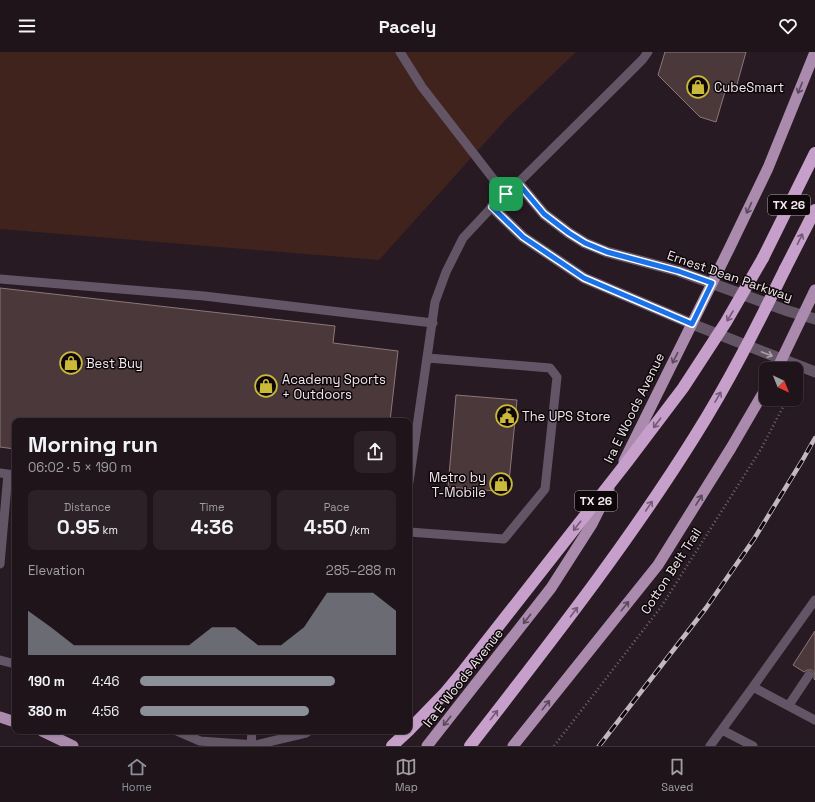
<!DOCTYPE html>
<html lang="en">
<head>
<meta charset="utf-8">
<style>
  body { margin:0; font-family:"Space Grotesk",sans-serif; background:#2b2127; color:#f1f3f6; height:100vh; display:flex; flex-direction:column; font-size:15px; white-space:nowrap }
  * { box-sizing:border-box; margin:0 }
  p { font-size:13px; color:#a19ea2 }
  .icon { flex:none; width:22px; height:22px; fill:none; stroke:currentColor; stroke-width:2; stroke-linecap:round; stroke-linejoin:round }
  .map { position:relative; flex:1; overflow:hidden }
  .drawer { position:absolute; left:12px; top:366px; width:400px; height:316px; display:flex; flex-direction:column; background:#1e141a; border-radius:8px; box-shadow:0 1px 3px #0004,0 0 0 1px #3c3339 }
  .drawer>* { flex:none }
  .needle { width:26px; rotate:137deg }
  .buttons { position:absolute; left:759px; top:310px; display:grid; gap:8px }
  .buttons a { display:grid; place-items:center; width:44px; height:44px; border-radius:8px; background:#1e141a; box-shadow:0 1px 3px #0004,0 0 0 1px #3c3339; font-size:20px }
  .pin { position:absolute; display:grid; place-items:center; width:34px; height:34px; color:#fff; margin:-17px; border-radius:8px; box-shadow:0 2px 6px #0006 }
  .round { display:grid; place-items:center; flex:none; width:42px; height:42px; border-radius:8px; background:#2b2127 }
  .overview { display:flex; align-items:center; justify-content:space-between; height:68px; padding:0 16px }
  h1 { font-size:22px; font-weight:700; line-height:30px }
  .stats { display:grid; grid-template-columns:repeat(3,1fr); gap:6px; height:68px; padding:4px 16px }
  .stats div { display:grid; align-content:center; border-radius:8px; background:#2b2127; text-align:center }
  .stats b { font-size:20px; font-weight:700 }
  .stats small { font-size:11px; font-weight:400 }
  .stats p { font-size:11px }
  .chart { height:112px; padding:8px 16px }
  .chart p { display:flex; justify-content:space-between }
  .chart svg { width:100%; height:72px; margin-top:4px; fill:#8c9099; opacity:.7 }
  ul { padding:0 16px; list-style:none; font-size:13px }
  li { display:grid; grid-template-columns:64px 48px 1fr; align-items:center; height:30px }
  li i { height:10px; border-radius:5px; background:#8c9099 }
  header { display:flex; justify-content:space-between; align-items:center; height:52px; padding:0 16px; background:#1e141a; font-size:18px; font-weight:700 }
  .dock { display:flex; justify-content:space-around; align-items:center; height:56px; border-top:1px solid #3c3339; background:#1e141a; font-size:11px; color:#a19ea2 }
  .dock a { display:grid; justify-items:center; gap:2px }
  .dock .selected { color:#8c9099 }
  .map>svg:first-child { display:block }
  .green { fill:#40231d }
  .building { fill:#4a383b; stroke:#8c777a }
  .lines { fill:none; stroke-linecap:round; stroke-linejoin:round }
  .path { stroke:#756970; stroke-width:2.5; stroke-dasharray:1 3; stroke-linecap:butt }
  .service { stroke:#645566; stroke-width:9 }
  .minor { stroke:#645566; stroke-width:11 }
  .primary { stroke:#aa8aad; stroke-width:11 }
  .motorway { stroke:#c69fca; stroke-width:12 }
  .rail-casing { stroke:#c3b8be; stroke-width:4.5 }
  .rail { stroke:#0d070a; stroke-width:3; stroke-dasharray:9; stroke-linecap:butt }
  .motorway-bridge { stroke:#c69fca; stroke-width:12 }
  .oneway { stroke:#5c485c }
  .oneway2 { stroke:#735b74 }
  .oneway3 { stroke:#aa9ea9 }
  .route-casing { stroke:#fff; stroke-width:8 }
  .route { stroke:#1a73e8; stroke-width:5 }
  .labels { text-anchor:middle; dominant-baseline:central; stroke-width:3; stroke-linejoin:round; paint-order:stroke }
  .shield { fill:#0d070a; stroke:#ada4a8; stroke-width:1 }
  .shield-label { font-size:12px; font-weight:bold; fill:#f1e7ec }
  .poi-label { font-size:13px; fill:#f1e7ec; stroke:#0d070a; text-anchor:start }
  .street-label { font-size:13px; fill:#f1e7ec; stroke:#0d070a }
</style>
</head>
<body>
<header><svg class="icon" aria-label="menu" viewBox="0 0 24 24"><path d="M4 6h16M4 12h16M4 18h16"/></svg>Pacely<svg class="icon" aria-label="heart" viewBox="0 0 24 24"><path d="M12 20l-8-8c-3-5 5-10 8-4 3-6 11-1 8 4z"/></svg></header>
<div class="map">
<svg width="815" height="694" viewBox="0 0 815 694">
  <rect width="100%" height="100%" fill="#281a22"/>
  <path class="green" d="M0 0H576L509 64 379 208 0 177Z"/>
  <path class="building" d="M665 0H746L736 36 727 33 716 70 700 65 658 23Z
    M0 236 335 274 333 291 398 299 390 369H15V397L0 395Z
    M456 343 517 348 508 440 448 435Z
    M815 579V628L814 627V621L812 618H807L804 620 793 613Z"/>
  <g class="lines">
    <path class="path" d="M554 694 661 555 761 397 783 355 791 347"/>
    <path class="service" d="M400 0 422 35 505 142
      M518 131 618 32 643 7 648 0
      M0 227 204 244 433 271
      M0 421 15 423
      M409 430 435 250 446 220 463 186 492 155
      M409 480 504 487 545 437 557 325 550 316 428 306
      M0 512 8 422
      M0 608 15 612
      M753 635 815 668
      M789 653 809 623
      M722 678 753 694
      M177 679 200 689 256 693 306 681 309 679
      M251 693 252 679
      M710 694 753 635 815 548"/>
    <path class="minor" d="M815 267 788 259 678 219 607 200 585 191 569 181 544 162 518 131 492 155 523 185 584 226 692 272 815 320"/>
    <path class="primary" d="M777 317 815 238
      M624 409 729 197 768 116 815 0
      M0 665 15 670
      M42 679 73 694
      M427 694 551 536 592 472 609 438
      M513 694 658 513 731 396 766 336"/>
    <path class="motorway" d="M763 206 815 101
      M785 217 815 158
      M392 694 408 679"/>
    <g class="rail-casing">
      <path id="rail" d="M599 694 706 556 754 487 802 409 815 386"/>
    </g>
    <use href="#rail" class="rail"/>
    <path class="motorway-bridge" d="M409 678 444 642 464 618 627 410 683 336 726 270 763 206
      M470 694C549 592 627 493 695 384 729 330 757 274 785 217"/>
  </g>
  <defs><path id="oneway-shaft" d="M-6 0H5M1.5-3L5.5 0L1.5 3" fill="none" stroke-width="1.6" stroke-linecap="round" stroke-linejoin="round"/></defs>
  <g class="oneway">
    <use href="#oneway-shaft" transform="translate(800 36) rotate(112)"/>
    <use href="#oneway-shaft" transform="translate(749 156) rotate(115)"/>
    <use href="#oneway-shaft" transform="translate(675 306) rotate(117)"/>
    <use href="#oneway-shaft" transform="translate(699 448) rotate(-58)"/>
    <use href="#oneway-shaft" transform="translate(625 554) rotate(-51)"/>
    <use href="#oneway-shaft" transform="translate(527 567) rotate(128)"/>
    <use href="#oneway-shaft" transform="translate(546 653) rotate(-51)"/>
    <use href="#oneway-shaft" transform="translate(447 669) rotate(129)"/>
  </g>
  <g class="oneway2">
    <use href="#oneway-shaft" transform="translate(800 187) rotate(-64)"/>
    <use href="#oneway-shaft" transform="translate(730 264) rotate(121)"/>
    <use href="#oneway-shaft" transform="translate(718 345) rotate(-60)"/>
    <use href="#oneway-shaft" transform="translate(657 371) rotate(127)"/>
    <use href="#oneway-shaft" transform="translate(649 454) rotate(-56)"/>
    <use href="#oneway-shaft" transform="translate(577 474) rotate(128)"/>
    <use href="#oneway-shaft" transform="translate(574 560) rotate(-53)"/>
    <use href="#oneway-shaft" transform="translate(494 663) rotate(-52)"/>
  </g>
  <use class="oneway3" href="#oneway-shaft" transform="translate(767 302) rotate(21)"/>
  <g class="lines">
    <g class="route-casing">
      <path id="route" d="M518 131 544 162 569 181 585 191 607 200 678 219 712 231 692 272 584 226 523 185 492 155Z"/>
    </g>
    <use href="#route" class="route"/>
  </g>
  <defs>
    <g id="shop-ring" transform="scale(1.15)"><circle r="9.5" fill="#0d070a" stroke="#cbb939" stroke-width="1.5"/><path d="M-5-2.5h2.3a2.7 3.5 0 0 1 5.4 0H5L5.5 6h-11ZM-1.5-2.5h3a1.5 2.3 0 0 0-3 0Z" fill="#cbb939"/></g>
    <g id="civic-ring" transform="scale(1.15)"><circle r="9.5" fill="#0d070a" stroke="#cbb939" stroke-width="1.5"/><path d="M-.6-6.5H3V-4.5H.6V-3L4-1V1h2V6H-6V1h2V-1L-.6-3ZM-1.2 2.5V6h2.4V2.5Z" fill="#cbb939"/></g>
  </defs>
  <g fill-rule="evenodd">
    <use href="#shop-ring" x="698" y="35"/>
    <use href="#shop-ring" x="71" y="311"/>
    <use href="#shop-ring" x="266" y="334"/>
    <use href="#civic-ring" x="507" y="364"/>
    <use href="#shop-ring" x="501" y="432"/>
  </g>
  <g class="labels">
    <g class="shield">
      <rect x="768" y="143" width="42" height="20" rx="3"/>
      <rect x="575" y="439" width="42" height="20" rx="3"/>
    </g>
    <g class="shield-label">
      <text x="789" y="153">TX 26</text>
      <text x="596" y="449">TX 26</text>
    </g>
    <g class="poi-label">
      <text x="714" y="35">CubeSmart</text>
      <text x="86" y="311">Best Buy</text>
      <text x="282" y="327">Academy Sports<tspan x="282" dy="15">+ Outdoors</tspan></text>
      <text x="522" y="364">The UPS Store</text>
      <text x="486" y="425" text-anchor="end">Metro by<tspan x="486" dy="15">T-Mobile</tspan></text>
    </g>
    <g class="street-label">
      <text transform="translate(730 224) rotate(19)">Ernest Dean Parkway</text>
      <text transform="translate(634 356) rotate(-64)">Ira E Woods Avenue</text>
      <text transform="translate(671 519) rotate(-57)">Cotton Belt Trail</text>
      <text transform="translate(463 626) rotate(-52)">Ira E Woods Avenue</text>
    </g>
  </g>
</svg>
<div class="buttons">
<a><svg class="needle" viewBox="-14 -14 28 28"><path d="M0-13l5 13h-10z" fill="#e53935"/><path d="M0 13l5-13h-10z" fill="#a19ea2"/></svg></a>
</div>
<div class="pin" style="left:506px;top:142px;background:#1e9e55"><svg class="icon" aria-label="arrive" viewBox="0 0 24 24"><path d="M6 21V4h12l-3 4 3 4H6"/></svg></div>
<section class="drawer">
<div class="overview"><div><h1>Morning run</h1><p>06:02 · 5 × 190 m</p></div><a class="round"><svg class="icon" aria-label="share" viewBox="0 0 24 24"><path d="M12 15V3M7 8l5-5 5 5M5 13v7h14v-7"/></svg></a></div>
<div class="stats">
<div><p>Distance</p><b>0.95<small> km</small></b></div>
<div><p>Time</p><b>4:36</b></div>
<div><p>Pace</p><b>4:50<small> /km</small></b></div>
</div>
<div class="chart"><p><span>Elevation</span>285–288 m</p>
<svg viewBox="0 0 160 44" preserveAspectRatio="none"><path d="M0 44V17L10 27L20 38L30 38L40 38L50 38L60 38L70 38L80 27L90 27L100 38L110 38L120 27L130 6L140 6L150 6L160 17V44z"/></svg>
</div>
<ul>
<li><b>190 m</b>4:46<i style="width:76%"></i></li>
<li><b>380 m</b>4:56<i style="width:66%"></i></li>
</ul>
</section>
</div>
<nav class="dock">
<a class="selected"><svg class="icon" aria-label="home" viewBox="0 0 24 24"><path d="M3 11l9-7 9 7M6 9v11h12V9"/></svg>Home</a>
<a><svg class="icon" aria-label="map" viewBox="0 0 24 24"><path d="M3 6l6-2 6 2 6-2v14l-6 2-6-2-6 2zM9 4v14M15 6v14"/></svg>Map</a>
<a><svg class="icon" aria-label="saved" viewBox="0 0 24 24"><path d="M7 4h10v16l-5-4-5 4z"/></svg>Saved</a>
</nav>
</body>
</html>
